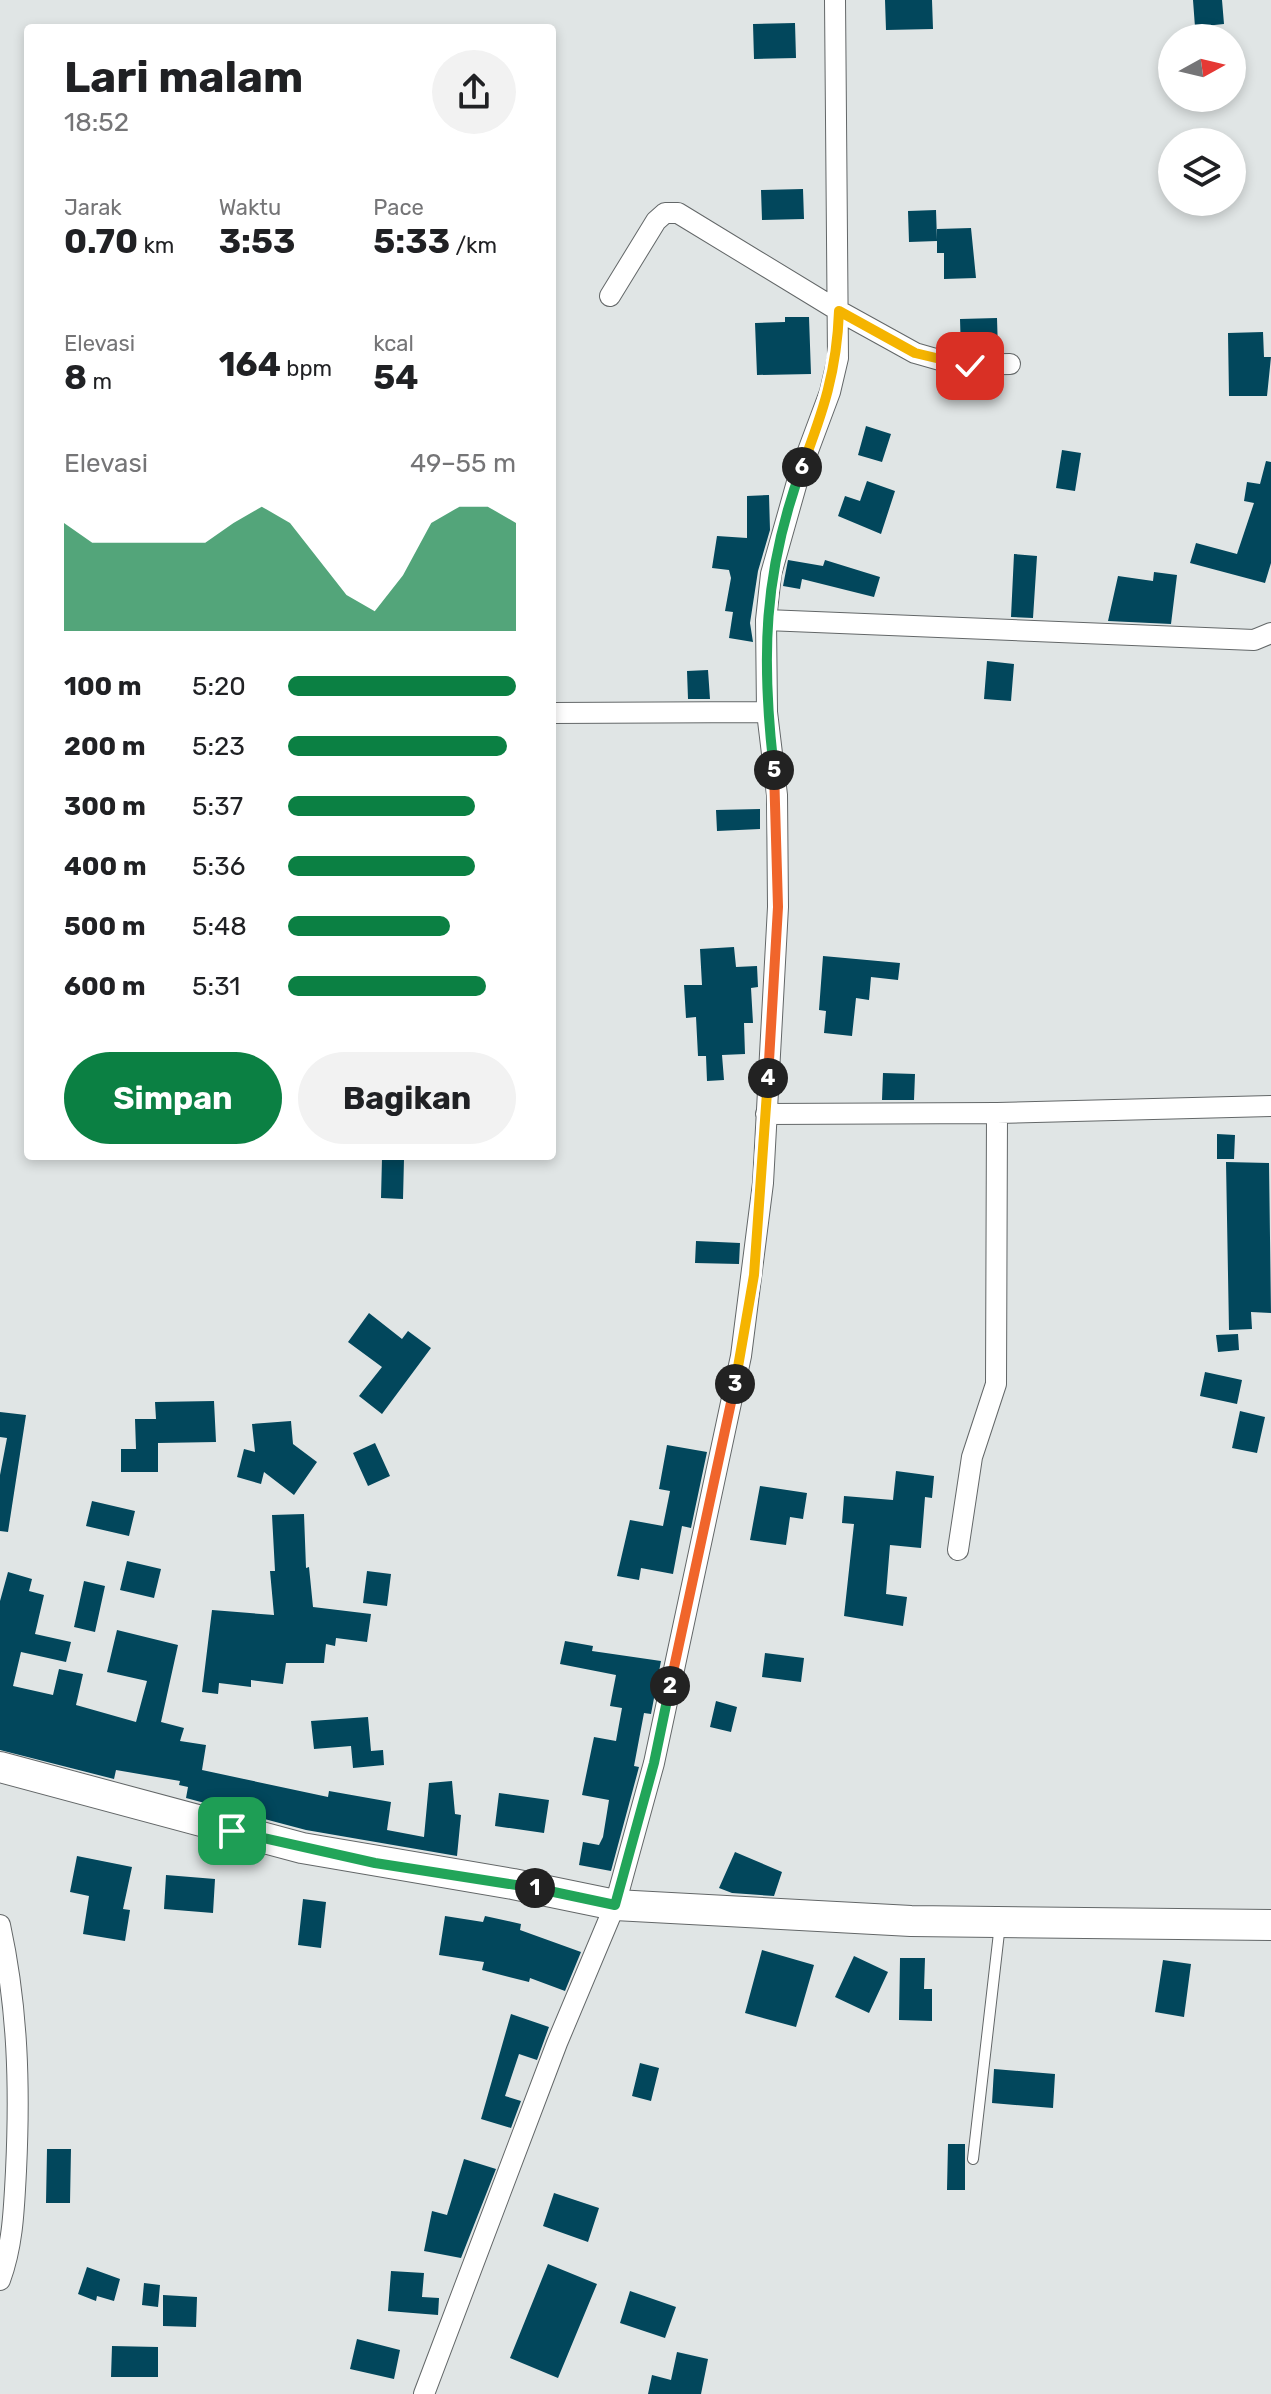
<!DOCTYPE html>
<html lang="id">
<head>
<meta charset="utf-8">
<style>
  body { margin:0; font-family:Rubik,sans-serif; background:#f2f2f2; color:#202124; height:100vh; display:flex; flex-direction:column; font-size:30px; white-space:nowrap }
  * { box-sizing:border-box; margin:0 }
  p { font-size:26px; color:#757577 }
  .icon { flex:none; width:44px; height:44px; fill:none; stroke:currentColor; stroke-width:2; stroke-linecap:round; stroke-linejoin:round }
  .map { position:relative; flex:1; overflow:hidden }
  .details { position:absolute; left:24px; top:24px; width:532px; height:1136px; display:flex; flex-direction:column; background:#fff; border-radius:8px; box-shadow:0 4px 12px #0003 }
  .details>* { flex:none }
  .needle { width:52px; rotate:82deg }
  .controls { position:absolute; left:1158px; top:24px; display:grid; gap:16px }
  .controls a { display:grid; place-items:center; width:88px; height:88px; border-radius:50%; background:#fff; box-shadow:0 4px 12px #0003; font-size:40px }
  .pin { position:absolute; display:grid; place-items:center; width:68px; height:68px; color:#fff; margin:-34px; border-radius:16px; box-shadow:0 4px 12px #0006 }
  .km { position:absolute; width:40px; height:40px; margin:-20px; border-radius:50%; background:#222; color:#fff; font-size:22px; line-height:40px; text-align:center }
  .round { display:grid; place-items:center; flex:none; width:84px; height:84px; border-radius:42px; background:#f2f2f2 }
  .head { display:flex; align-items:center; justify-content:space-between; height:136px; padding:0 40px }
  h1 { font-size:44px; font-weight:700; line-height:60px }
  .stats { display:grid; grid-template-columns:repeat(3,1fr); gap:12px; height:136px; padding:8px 40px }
  .stats div { display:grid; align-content:center }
  .stats b { font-size:34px; font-weight:700 }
  .stats small { font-size:22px; font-weight:400 }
  .stats p { font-size:22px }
  .chart { height:224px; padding:16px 40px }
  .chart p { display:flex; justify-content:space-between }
  .chart svg { width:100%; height:144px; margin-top:8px; fill:#0b8043; opacity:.7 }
  .primary-button { display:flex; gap:16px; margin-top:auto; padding:16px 40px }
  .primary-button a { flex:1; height:92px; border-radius:48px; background:#0b8043; color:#fff; font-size:32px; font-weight:700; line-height:92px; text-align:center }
  .primary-button a+a { background:#f2f2f2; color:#202124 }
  ul { padding:0 40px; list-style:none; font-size:26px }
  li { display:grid; grid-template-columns:128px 96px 1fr; align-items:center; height:60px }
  li i { height:20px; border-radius:10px; background:#0b8043 }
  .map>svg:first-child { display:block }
  .building { fill:#02475c }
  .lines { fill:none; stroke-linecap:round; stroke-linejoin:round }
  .lane-casing { stroke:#636768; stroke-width:12 }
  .street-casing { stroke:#636768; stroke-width:22 }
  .secondary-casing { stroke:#636768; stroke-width:32 }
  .lane { stroke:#fff; stroke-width:10 }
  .street { stroke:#fff; stroke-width:20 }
  .secondary { stroke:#fff; stroke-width:30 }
  .split-1-casing { stroke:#fff; stroke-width:16 }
  .split-2-casing { stroke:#fff; stroke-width:16 }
  .split-3-casing { stroke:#fff; stroke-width:16 }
  .split-4-casing { stroke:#fff; stroke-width:16 }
  .split-5-casing { stroke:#fff; stroke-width:16 }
  .split-6-casing { stroke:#fff; stroke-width:16 }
  .split-7-casing { stroke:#fff; stroke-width:16 }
  .split-1 { stroke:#22a559; stroke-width:10 }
  .split-2 { stroke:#22a559; stroke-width:10 }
  .split-3 { stroke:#f0652b; stroke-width:10 }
  .split-4 { stroke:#f5b400; stroke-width:10 }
  .split-5 { stroke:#f0652b; stroke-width:10 }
  .split-6 { stroke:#22a559; stroke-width:10 }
  .split-7 { stroke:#f5b400; stroke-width:10 }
</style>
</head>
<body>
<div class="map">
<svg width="1271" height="2394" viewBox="0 0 1271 2394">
  <rect width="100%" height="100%" fill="#e0e5e5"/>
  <path class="building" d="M885 0H932L933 29 886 30Z
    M1193 0H1222L1224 24 1195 27Z
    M795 23 796 58 754 59 753 24Z
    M803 189 804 219 762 220 761 190Z
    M936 210 937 240V229L971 228 976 278 944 279V253H937V241L909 242 908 211Z
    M785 317H809L811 374 757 375 755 323 785 322Z
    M997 318 998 351 961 352 960 319Z
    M1263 332 1264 357H1271L1267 396H1229L1228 333Z
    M866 426 891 434 882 462 858 455Z
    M1062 450 1081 453 1075 491 1056 488Z
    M1266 461 1271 462V563L1265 583 1190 563 1196 543 1237 554 1254 503 1244 501 1247 482 1260 484Z
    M867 481 895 491 881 534 838 516 845 496 860 501Z
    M769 495 770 530 758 571 750 623 753 642 729 638 733 612 725 611 731 578 729 570 712 568 717 536 747 538V496Z
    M1014 554 1037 556 1033 618 1011 617Z
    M788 560 823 566 825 560 880 577 874 597 802 579 800 589 783 586Z
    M1154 572 1177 575 1171 624 1108 621 1118 576 1153 581Z
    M987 661 1014 664 1011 701 984 699Z
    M708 670 710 699H688L687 671Z
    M760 809V829L717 831 716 810Z
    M734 947 736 967 757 966 758 987 751 988 753 1023H744L745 1054 722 1055 724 1080 707 1081 706 1056H698L696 1017 686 1018 684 985H702L700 949Z
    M823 956 900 963 898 980 871 977 869 1000 856 998 852 1036 824 1033 826 1011 819 1010Z
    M883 1073 915 1074 914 1100H882Z
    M1217 1134 1235 1135 1234 1159H1217Z
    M382 1158 404 1159 403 1199 381 1198Z
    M1226 1162 1269 1163 1271 1313 1251 1312 1252 1329 1229 1330Z
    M696 1241 740 1243 739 1264 695 1263Z
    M369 1313 402 1339 408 1331 431 1348 382 1414 359 1396 382 1367 348 1342Z
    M1238 1334 1239 1350 1218 1352 1216 1335Z
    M1205 1372 1242 1380 1237 1404 1200 1396Z
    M214 1401 216 1442 158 1443V1472H121V1449H136L135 1419H156L155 1402Z
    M1240 1411 1265 1417 1257 1453 1232 1448Z
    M0 1412 26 1415 8 1532 0 1531V1475L7 1438 0 1437Z
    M291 1421 293 1444 317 1462 294 1495 264 1472 261 1484 237 1477 244 1449 255 1452 252 1424Z
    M375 1443 390 1476 368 1486 353 1453Z
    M667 1445 707 1452 691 1528 682 1526 673 1574 641 1568 639 1580 617 1576 630 1520 663 1526 670 1491 659 1489Z
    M896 1471 934 1476 932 1498 925 1497 921 1548 890 1545 886 1594 907 1597 903 1626 844 1616 854 1524 842 1523 844 1496 893 1500Z
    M760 1486 807 1493 803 1519 790 1517 786 1545 750 1540Z
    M92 1501 135 1511 129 1536 86 1526Z
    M304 1514 306 1568 309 1567 313 1607 371 1614 367 1642 336 1638 335 1646 326 1644 324 1663H286L283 1684 251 1680V1687L219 1683 218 1694 202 1692 212 1610 274 1615 270 1571H275L272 1515Z
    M127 1561 161 1569 154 1598 120 1590Z
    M367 1571 391 1574 387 1606 363 1603Z
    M8 1572 32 1579 29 1591 44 1595 35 1634 71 1642 66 1662 21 1652 13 1686 53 1695 59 1669 83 1674 76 1705 136 1722 147 1681 107 1672 117 1630 178 1645 161 1722 184 1728 180 1741 206 1745 202 1770 328 1797 329 1791 391 1802 387 1830 424 1837 429 1783 452 1781 455 1814 461 1815 457 1856 306 1830 186 1798 188 1787 179 1785 180 1781 116 1770 114 1779 0 1750V1601Z
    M84 1581 105 1586 95 1632 74 1627Z
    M565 1641 593 1646 592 1651 661 1661 651 1714 644 1713 634 1766 639 1767 611 1871 579 1865 583 1842 599 1845 603 1837 609 1800 582 1795 594 1737 616 1741 622 1708 610 1706 616 1675 560 1664Z
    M765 1653 804 1658 801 1682 762 1677Z
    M716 1701 737 1707 731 1732 710 1727Z
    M368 1717 371 1751 383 1750 384 1765 353 1768 351 1746 314 1749 311 1721Z
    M499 1793 549 1800 544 1833 495 1826Z
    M735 1852 782 1872 774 1896 732 1893 719 1888Z
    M77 1856 132 1867 123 1909 130 1910 125 1941 83 1934 89 1896 70 1892Z
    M166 1875 215 1879 213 1913 164 1909Z
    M303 1899 326 1902 321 1948 298 1945Z
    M445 1916 483 1922 485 1916 521 1924 520 1930 581 1952 565 1991 530 1978 529 1982 482 1970 484 1962 439 1955Z
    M762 1950 814 1965 796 2027 745 2013Z
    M854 1956 888 1972 869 2013 835 1997Z
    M900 1958H925L924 1989H932V2021L899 2020Z
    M1163 1960 1191 1964 1184 2017 1155 2012Z
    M511 2014 549 2027 537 2060 519 2054 505 2096 521 2101 511 2128 481 2119Z
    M640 2063 659 2068 651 2101 632 2096Z
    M994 2069 1055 2074 1053 2108 992 2103Z
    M948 2144H965V2190H947Z
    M47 2149H71L70 2203H46Z
    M464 2159 496 2169 461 2258 424 2251 432 2211 447 2215Z
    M554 2193 599 2208 588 2242 543 2226Z
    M548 2264 597 2284 558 2378 510 2358Z
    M87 2267 120 2279 114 2301 97 2296 96 2301 78 2294Z
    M391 2271 424 2273 422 2297 439 2298 438 2315 388 2311Z
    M144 2283 160 2285 158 2307 142 2305Z
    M630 2291 676 2307 665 2338 620 2323Z
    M163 2295 197 2297 196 2327 163 2326Z
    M357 2339 400 2350 394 2379 350 2369Z
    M112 2346 158 2347V2377H111Z
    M677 2352 708 2359 701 2394H648L652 2375 671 2380Z"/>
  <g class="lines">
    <g class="lane-casing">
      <path id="lane" d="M973 2159 1000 1924"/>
    </g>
    <g class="street-casing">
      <path id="street" d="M610 296 656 221 665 213H678L839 311 915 353 957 365 1010 364
        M766 620 1254 640 1271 633
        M552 713 767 712
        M766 1114 997 1113 1271 1106
        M958 1550 972 1457 996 1384 997 1113
        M0 1925C18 2008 20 2087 16 2171 14 2208 13 2245 0 2280
        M424 2394 557 2043 615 1905 654 1763 741 1356 763 1183 778 907 777 795 767 712 766 620 771 574 799 475 830 392 838 358 835 0"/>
    </g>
    <g class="secondary-casing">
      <path id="secondary" d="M0 1767 302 1848 513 1884 615 1905 911 1921 1271 1925"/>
    </g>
    <use href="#lane" class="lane"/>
    <use href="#street" class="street"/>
    <use href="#secondary" class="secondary"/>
  </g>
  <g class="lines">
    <g class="split-1-casing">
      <path id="split-1" d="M232 1831 375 1863 535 1888"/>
    </g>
    <g class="split-2-casing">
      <path id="split-2" d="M535 1888 615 1905 654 1763 670 1686"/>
    </g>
    <g class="split-3-casing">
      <path id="split-3" d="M670 1686 735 1384"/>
    </g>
    <g class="split-4-casing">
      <path id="split-4" d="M735 1384 754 1275 768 1078"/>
    </g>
    <g class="split-5-casing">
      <path id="split-5" d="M768 1078 778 907 774 770"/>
    </g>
    <g class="split-6-casing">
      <path id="split-6" d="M774 770C761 659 763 572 802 467"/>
    </g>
    <g class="split-7-casing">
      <path id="split-7" d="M802 467C823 412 837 371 839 311L915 353 970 366"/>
    </g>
    <use href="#split-1" class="split-1"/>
    <use href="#split-2" class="split-2"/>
    <use href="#split-3" class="split-3"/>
    <use href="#split-4" class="split-4"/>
    <use href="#split-5" class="split-5"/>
    <use href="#split-6" class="split-6"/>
    <use href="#split-7" class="split-7"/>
  </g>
</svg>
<div class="controls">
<a><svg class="needle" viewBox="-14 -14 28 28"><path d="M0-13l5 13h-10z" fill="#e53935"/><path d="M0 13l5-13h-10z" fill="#757577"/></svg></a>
<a><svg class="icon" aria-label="layers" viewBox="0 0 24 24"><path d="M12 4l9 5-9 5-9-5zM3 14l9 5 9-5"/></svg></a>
</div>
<div class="pin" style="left:232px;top:1831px;background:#1e9e55"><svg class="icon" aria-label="arrive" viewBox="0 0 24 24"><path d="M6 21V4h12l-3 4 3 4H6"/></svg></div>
<div class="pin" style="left:970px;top:366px;background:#d93025"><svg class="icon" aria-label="check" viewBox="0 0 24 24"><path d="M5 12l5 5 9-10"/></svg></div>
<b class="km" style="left:535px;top:1888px">1</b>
<b class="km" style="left:670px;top:1686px">2</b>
<b class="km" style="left:735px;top:1384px">3</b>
<b class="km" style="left:768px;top:1078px">4</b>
<b class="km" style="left:774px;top:770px">5</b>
<b class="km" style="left:802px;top:467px">6</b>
<section class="details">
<div class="head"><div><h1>Lari malam</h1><p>18:52</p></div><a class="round"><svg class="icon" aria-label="share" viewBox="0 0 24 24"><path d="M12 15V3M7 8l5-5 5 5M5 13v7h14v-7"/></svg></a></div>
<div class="stats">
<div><p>Jarak</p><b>0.70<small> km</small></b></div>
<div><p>Waktu</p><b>3:53</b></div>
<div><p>Pace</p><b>5:33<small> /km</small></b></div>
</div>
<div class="stats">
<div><p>Elevasi</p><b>8<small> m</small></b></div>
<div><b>164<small> bpm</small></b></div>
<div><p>kcal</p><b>54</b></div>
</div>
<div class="chart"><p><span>Elevasi</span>49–55 m</p>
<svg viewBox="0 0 160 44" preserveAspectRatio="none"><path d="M0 44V11L10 17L20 17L30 17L40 17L50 17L60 11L70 6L80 11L90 22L100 33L110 38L120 27L130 11L140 6L150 6L160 11V44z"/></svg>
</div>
<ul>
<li><b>100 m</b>5:20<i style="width:100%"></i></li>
<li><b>200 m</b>5:23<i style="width:96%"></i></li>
<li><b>300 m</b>5:37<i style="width:82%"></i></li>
<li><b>400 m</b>5:36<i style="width:82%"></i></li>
<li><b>500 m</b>5:48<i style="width:71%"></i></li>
<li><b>600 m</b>5:31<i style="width:87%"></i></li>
</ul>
<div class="primary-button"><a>Simpan</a><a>Bagikan</a></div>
</section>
</div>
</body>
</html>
